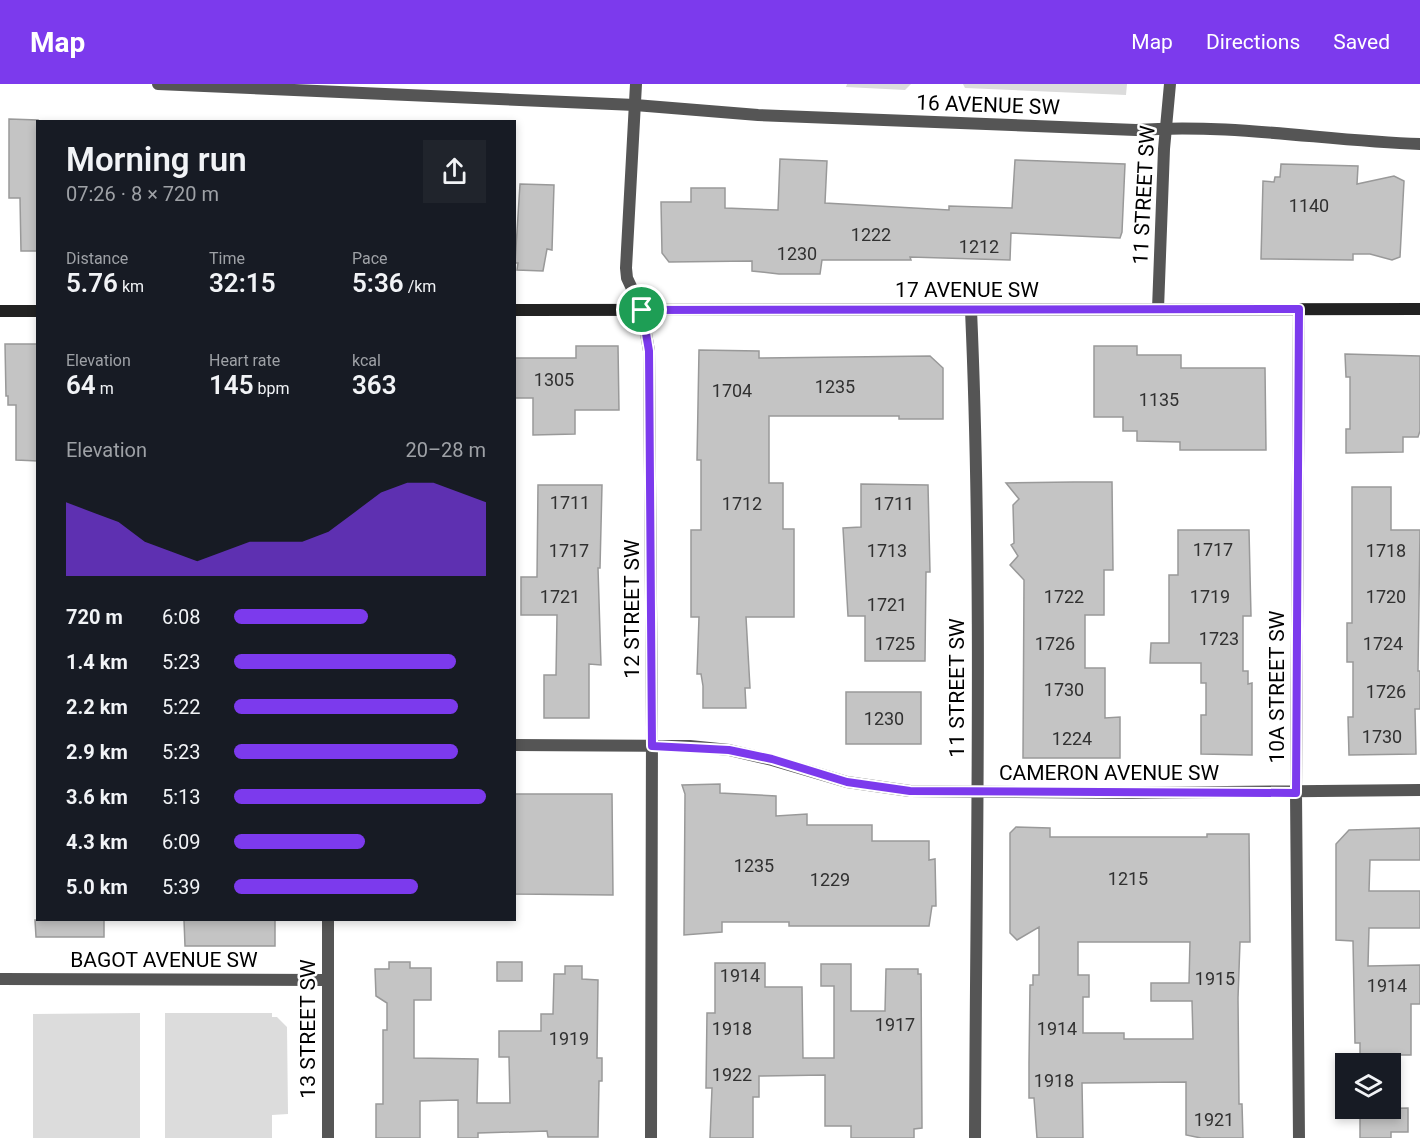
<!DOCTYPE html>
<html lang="en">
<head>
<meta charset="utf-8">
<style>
  body { margin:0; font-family:Roboto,sans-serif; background:#20242c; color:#f1f3f6; height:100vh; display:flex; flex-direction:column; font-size:22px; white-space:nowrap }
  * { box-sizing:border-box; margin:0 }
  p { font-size:20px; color:#9ea1a6 }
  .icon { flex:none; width:33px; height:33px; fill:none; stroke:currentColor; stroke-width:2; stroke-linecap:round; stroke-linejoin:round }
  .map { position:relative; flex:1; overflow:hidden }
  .panel { position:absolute; left:36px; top:36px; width:480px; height:801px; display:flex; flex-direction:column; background:#171b24; border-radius:0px; box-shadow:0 3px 9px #0003 }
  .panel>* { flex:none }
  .fabs { position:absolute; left:1335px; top:969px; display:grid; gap:12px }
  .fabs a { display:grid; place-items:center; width:66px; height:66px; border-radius:0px; background:#171b24; box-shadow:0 3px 9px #0003; font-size:30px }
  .pin { position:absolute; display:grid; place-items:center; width:51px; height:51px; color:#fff; margin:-26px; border:3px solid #fff; border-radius:50%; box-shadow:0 2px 6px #0007 }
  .round { display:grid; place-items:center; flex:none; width:63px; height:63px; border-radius:0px; background:#20242c }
  .summary { display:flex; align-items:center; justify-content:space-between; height:102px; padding:0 30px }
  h1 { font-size:33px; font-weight:600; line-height:45px }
  .stats { display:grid; grid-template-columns:repeat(3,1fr); gap:9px; height:102px; padding:6px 30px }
  .stats div { display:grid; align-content:center }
  .stats b { font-size:26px; font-weight:600 }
  .stats small { font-size:16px; font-weight:400 }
  .stats p { font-size:16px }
  .chart { height:168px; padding:12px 30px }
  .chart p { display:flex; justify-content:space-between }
  .chart svg { width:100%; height:108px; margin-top:6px; fill:#7c3aed; opacity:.7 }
  ul { padding:0 30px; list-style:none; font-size:20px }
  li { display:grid; grid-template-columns:96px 72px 1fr; align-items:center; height:45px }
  li i { height:15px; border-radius:8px; background:#7c3aed }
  header { display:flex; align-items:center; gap:36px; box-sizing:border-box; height:84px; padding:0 30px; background:#7c3aed; color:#fff }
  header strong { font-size:28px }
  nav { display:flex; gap:33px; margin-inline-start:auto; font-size:21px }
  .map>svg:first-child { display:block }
  .green { fill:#dcdcdc }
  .building { fill:#c4c4c4; stroke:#999; stroke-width:1.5; fill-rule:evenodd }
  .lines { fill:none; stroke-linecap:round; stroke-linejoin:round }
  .minor { stroke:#555; stroke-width:12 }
  .tertiary { stroke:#555; stroke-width:12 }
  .secondary { stroke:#222; stroke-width:12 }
  .route-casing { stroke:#fff; stroke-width:12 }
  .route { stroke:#7c3aed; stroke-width:8 }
  .labels { text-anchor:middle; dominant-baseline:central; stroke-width:5; stroke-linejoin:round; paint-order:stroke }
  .number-label { font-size:18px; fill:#313131 }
  .street-label { font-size:21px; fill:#000; stroke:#fff }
</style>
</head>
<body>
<header>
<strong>Map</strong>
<nav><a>Map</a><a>Directions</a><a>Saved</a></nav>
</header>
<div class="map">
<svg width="1420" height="1054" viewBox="0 0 1420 1054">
  <rect width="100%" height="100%" fill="#fff"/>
  <path class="green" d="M847 0H911L905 6 846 3Z
    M963 0H1127L1126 11 965 4Z
    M140 929V1054H33V930Z
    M165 929H272V933H277L287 943 288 1030 272 1031V1054H165Z"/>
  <path class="building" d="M9 35 38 36V167H21L20 114H9Z
    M780 75 827 77 825 119 949 126V122L1012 124 1015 76 1125 80 1122 148 1120 154 1011 149 1010 176 910 173 911 176H822L820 190H779L752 187V177L669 178 662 169 661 118H691V104H725V124L778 126Z
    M1281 80 1358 82 1357 100 1394 92 1404 97 1400 173 1392 176 1370 170H1353V176L1261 175 1263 97 1274 98 1275 93H1280Z
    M520 100 554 101 552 166 547 165 543 187 517 186 518 179H515Z
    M5 260H38V377L16 376V321H8V312H6Z
    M576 262H618L619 326H575V350L533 351V314H514V274H576Z
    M1094 262H1137V271H1181V284H1265L1266 366H1180V358L1137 357V347H1123V333H1094Z
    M699 266 759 267V274L930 272 943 284V335H899V332H769V399H783V445H794V533H746L750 604H745L746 624H703V602L701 590H697L699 533H691V446H701V376H697Z
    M1345 270 1420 272V347L1418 353H1403V368L1346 369V345H1350V293H1346Z
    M1074 398H1112L1113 486H1104V531H1085V584H1105V634L1120 633V674H1023L1024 496 1010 481 1018 472 1011 461 1014 459 1013 421 1019 415 1006 399Z
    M861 400 928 401 930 488H926L925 577H865V532H848L843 444 861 443Z
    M538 401H602L600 484H598L601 581 589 580V634H544V591H556L557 531H521V493H537Z
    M1352 403H1391V446H1420L1418 587H1420V625H1415L1416 670 1349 671 1348 633H1353V578H1347V539H1352Z
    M1178 446H1249L1251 532H1243V587H1248V600L1252 599V671L1201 670V631H1206V599H1201V579H1150L1151 559H1169V491H1178Z
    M846 608H921V660H846Z
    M720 700V709L776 712V732L807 730V741H872V757H929V776L935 775 936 822H932L929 842H789V838H722V848L684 851 685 710 682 701Z
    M514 710H612L613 811 514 810Z
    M1016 743 1050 744V753H1207V750H1249L1250 858H1240L1238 914 1239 1020H1242L1243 1054H1201L1186 1051V998L1082 999 1083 1054H1037L1034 1014H1029V979L1030 901H1033V891H1039V843L1017 856 1010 849V749ZM1078 858H1190L1189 899H1151V917H1192L1193 955H1124V949H1083V913H1089V891H1078Z
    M1420 744V776H1370L1369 807H1420V844H1369L1368 882 1420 881V920H1411V971H1391V980H1367V970H1360V959H1355L1353 857 1336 856V760L1349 746Z
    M35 836H104V853H36Z
    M184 836H275V862H185Z
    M389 878H410V884H431V916H414V974L478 975 477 1019H510L509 973H499V947H541V930H553L554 890H565V882H582V895L598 896 597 974H602V997H599L598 1053H548L547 1047 478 1049V1054H458V1016L420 1017V1054H376V1020H383V946H387V919L376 912 375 885H389Z
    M497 878H522V897H497Z
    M715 879H765V903H802L803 974H834V902H821V880H851V927H885L886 885H918V890H921L922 1044 914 1045V1054H851V1042H825V991L759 992V1013H753V1054H710L712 1004H706L707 929H715Z
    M1408 1024V1048H1391V1054H1360V1025Z"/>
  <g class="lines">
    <path class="minor" d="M158 0 635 21 758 31 1136 46C1232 39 1325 57 1420 60
      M636 0 626 184 627 194 642 226 649 267 652 642 651 1054
      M971 226C983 501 976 778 975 1054
      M514 661 690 662 729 666 772 676 847 698 910 707 1132 709 1420 706
      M0 895 327 896
      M328 1054V836
      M1299 1054 1296 709 1299 225"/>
    <path class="tertiary" d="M1158 225 1164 65 1170 0"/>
    <path class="secondary" d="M514 226 1420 225
      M0 227H38"/>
  </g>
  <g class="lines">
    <g class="route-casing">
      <path id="route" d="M1299 225 1296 709 910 707 847 698 772 675 729 666 652 662 649 267 642 226Z"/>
    </g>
    <use href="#route" class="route"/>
  </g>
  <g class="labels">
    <g class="number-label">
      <text x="1309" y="121">1140</text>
      <text x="871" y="150">1222</text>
      <text x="979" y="162">1212</text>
      <text x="797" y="169">1230</text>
      <text x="554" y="295">1305</text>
      <text x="835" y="302">1235</text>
      <text x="732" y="306">1704</text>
      <text x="1159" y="315">1135</text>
      <text x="570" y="418">1711</text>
      <text x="742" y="419">1712</text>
      <text x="894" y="419">1711</text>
      <text x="1213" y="465">1717</text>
      <text x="569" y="466">1717</text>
      <text x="887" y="466">1713</text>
      <text x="1386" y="466">1718</text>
      <text x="560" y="512">1721</text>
      <text x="1064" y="512">1722</text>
      <text x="1210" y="512">1719</text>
      <text x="1386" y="512">1720</text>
      <text x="887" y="520">1721</text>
      <text x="1219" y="554">1723</text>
      <text x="895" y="559">1725</text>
      <text x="1055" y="559">1726</text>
      <text x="1383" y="559">1724</text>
      <text x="1064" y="605">1730</text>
      <text x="1386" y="607">1726</text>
      <text x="884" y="634">1230</text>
      <text x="1382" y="652">1730</text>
      <text x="1072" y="654">1224</text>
      <text x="754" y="781">1235</text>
      <text x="1128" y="794">1215</text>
      <text x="830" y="795">1229</text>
      <text x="740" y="891">1914</text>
      <text x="1215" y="894">1915</text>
      <text x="1387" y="901">1914</text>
      <text x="895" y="940">1917</text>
      <text x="732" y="944">1918</text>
      <text x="1057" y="944">1914</text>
      <text x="569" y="954">1919</text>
      <text x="732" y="990">1922</text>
      <text x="1054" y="996">1918</text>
      <text x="1214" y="1035">1921</text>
    </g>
    <g class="street-label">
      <text transform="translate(988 21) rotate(2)">16 AVENUE SW</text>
      <text transform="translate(1144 111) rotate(-87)">11 STREET SW</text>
      <text x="967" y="206">17 AVENUE SW</text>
      <text transform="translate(632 525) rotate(-90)">12 STREET SW</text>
      <text transform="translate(1277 603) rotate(-90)">10A STREET SW</text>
      <text transform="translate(957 604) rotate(-90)">11 STREET SW</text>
      <text x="1109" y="689">CAMERON AVENUE SW</text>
      <text x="164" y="876">BAGOT AVENUE SW</text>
      <text transform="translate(308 945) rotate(-90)">13 STREET SW</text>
    </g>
  </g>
</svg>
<div class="fabs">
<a><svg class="icon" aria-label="layers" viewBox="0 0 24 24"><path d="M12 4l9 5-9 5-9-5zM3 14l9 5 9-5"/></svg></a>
</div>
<div class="pin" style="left:642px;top:226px;background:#1e9e55"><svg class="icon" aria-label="arrive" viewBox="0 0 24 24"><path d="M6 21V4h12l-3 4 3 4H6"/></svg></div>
<section class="panel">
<div class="summary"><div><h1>Morning run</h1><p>07:26 · 8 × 720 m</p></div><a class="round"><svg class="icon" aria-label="share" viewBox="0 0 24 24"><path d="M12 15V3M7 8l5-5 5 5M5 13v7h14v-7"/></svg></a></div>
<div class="stats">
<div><p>Distance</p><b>5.76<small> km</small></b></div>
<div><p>Time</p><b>32:15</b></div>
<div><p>Pace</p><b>5:36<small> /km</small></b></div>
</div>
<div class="stats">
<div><p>Elevation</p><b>64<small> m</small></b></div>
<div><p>Heart rate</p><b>145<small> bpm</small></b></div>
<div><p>kcal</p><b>363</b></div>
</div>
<div class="chart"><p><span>Elevation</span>20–28 m</p>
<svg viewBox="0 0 160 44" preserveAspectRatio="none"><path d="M0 44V14L10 18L20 22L30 30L40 34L50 38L60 34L70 30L80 30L90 30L100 26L110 18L120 10L130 6L140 6L150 10L160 14V44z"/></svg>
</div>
<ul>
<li><b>720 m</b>6:08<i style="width:53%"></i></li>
<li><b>1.4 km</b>5:23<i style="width:88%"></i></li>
<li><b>2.2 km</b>5:22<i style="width:89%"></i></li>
<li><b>2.9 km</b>5:23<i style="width:89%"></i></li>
<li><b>3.6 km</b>5:13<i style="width:100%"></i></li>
<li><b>4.3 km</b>6:09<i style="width:52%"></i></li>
<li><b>5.0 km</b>5:39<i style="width:73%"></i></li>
</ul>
</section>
</div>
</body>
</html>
